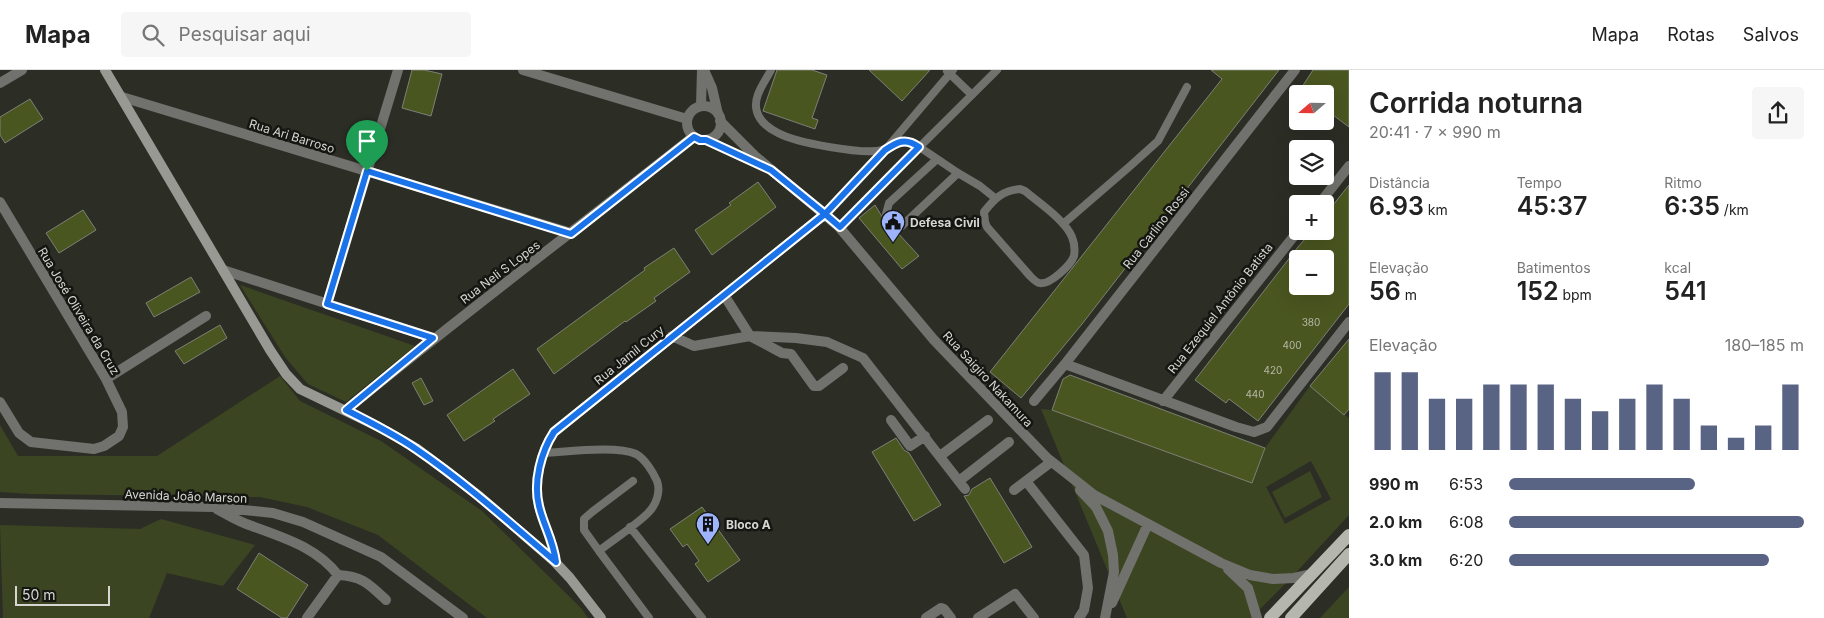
<!DOCTYPE html>
<html lang="pt">
<head>
<meta charset="utf-8">
<style>
  body { margin:0; font-family:Inter,sans-serif; background:#f6f6f6; color:#222; height:100vh; display:flex; flex-direction:column; font-size:19px; white-space:nowrap }
  * { box-sizing:border-box; margin:0 }
  p { font-size:16px; color:#767676 }
  .icon { flex:none; width:28px; height:28px; fill:none; stroke:currentColor; stroke-width:2; stroke-linecap:round; stroke-linejoin:round }
  .map { position:relative; flex:1; overflow:hidden }
  .drawer { display:flex; flex-direction:column; background:#fff; width:475px }
  .drawer>* { flex:none }
  .needle { width:32px; rotate:250deg }
  .tools { position:absolute; left:1289px; top:15px; display:grid; gap:10px }
  .tools a { display:grid; place-items:center; width:45px; height:45px; border-radius:5px; background:#fff; box-shadow:0 5px 20px #0002; font-size:25px }
  .scale { position:absolute; left:15px; bottom:12px; width:95px; box-sizing:border-box; padding-left:5px; border:2px solid #d6d7d2; border-top:0; font-size:14px; line-height:18px; white-space:nowrap; color:#d6d7d2; -webkit-text-stroke:4px #151612; paint-order:stroke }
  .pin { position:absolute; display:grid; place-items:center; width:42px; height:42px; color:#fff; margin:-51px -21px; border-radius:50% 50% 50% 0; rotate:-45deg; box-shadow:0 0 5px #0007 }
  .pin .icon { rotate:45deg }
  .round { display:grid; place-items:center; flex:none; width:52px; height:52px; border-radius:5px; background:#f6f6f6 }
  .overview { display:flex; align-items:center; justify-content:space-between; height:85px; padding:0 20px }
  h1 { font-size:28px; font-weight:600; line-height:38px }
  .figures { display:grid; grid-template-columns:repeat(3,1fr); gap:8px; height:85px; padding:5px 20px }
  .figures div { display:grid; align-content:center }
  .figures b { font-size:25px; font-weight:600 }
  .figures small { font-size:14px; font-weight:400 }
  .figures p { font-size:14px }
  .chart { height:140px; padding:10px 20px }
  .chart p { display:flex; justify-content:space-between }
  .chart svg { width:100%; height:90px; margin-top:5px; stroke:#596485; stroke-width:6 }
  ul { padding:0 20px; list-style:none; font-size:16px }
  li { display:grid; grid-template-columns:80px 60px 1fr; align-items:center; height:38px }
  li i { height:12px; border-radius:6px; background:#596485 }
  header { display:flex; align-items:center; gap:30px; box-sizing:border-box; height:70px; padding:0 25px; background:#fff; border-bottom:1px solid #e0e0e0 }
  header strong { font-size:24px }
  nav { display:flex; gap:28px; margin-inline-start:auto; font-size:18px }
  .search { width:350px; height:45px; background:#f6f6f6; display:flex; align-items:center; gap:12px; box-sizing:border-box; padding:0 18px; border-radius:5px; color:#767676; font-size:19px }
  main { display:flex; flex:1; min-height:0 }
  .map>svg:first-child { display:block }
  .green { fill:#3c4522; fill-rule:evenodd }
  .building { fill:#4a5620; stroke:#7d8076; fill-rule:evenodd }
  .lines { fill:none; stroke-linecap:round; stroke-linejoin:round }
  .service { stroke:#71726e; stroke-width:8 }
  .minor { stroke:#71726e; stroke-width:10 }
  .secondary { stroke:#979992; stroke-width:10 }
  .primary { stroke:#b5b7ae; stroke-width:12 }
  .route-casing { stroke:#fff; stroke-width:10 }
  .route { stroke:#1a73e8; stroke-width:6 }
  .labels { text-anchor:middle; dominant-baseline:central; stroke-width:5; stroke-linejoin:round; paint-order:stroke }
  .number-label { font-size:10px; fill:#b3b7a6 }
  .street-label { font-size:12px; fill:#d6d7d2; stroke:#151612 }
  .poi-label { font-size:12px; font-weight:bold; fill:#d6d7d2; stroke:#151612; text-anchor:start }
</style>
</head>
<body>
<header>
<strong>Mapa</strong>
<div class="search"><svg class="icon" aria-label="search" viewBox="0 0 24 24"><circle cx="10" cy="10" r="6"/><path d="M15 15l6 6"/></svg>Pesquisar aqui</div>
<nav><a>Mapa</a><a>Rotas</a><a>Salvos</a></nav>
</header>
<main>
<div class="map">
<svg width="1349" height="548" viewBox="0 0 1349 548">
  <rect width="100%" height="100%" fill="#2c2e26"/>
  <path class="green" d="M240 215 415 276 346 332 308 314 285 287Z
    M280 306 300 331 381 371 482 441 581 538 588 548H487L378 465 307 437 260 427 31 424 0 422V355L18 386H157Z
    M1310 316 1349 348V445L1290 509 1251 548H1127L1041 339 1052 340 1083 350 1252 412 1265 378ZM1311 391 1331 429 1285 454 1266 417Z
    M1310 401 1322 427 1285 448 1272 422Z
    M161 449 255 475 223 516 167 503 149 548H3L0 455 140 459Z
    M1349 517V548H1320Z"/>
  <path class="building" d="M412 0H424L442 4 431 46 402 38Z
    M777 0H812L827 5 812 48 818 50 815 59 763 41Z
    M869 0H930L902 31Z
    M1211 0H1279L1082 254 1021 328 990 302 1222 9Z
    M1313 0H1349V57L1325 39V24H1305L1300 20Z
    M30 29 43 49 5 73 0 65V47Z
    M758 112 776 137 712 185 695 160 731 135 729 133Z
    M1349 115V234L1258 351 1229 329 1226 333 1195 310 1298 177 1312 161H1325V145ZM1298 189H1325V216H1298Z
    M875 135 889 158 896 161 919 186 902 199 859 148Z
    M83 140 96 160 59 183 46 163Z
    M674 178 690 202 654 228 656 231 626 252 625 251 554 304 537 279 645 200 644 198Z
    M191 207 200 222 154 247 146 233Z
    M220 255 227 268 184 294 175 281Z
    M1349 269V339L1344 345 1310 316Z
    M513 299 530 324 493 349 495 351 464 371 447 345Z
    M1070 305 1265 378 1252 413 1052 340 1063 309Z
    M421 308 433 331 424 335 412 313Z
    M896 368 904 380 909 383 941 435 914 451 872 382Z
    M990 408 1032 477 1004 493 964 426 969 425 972 419Z
    M702 437 740 490 708 512 695 494 699 491 687 474 683 477 670 459Z
    M259 483 308 515 287 548H282L237 519Z"/>
  <g class="lines">
    <path class="service" d="M771 0C765 12 752 27 757 42 760 52 770 59 778 63 797 73 863 85 883 80 896 77 894 71 912 72L958 103 980 116 995 128
      M947 1 972 25
      M936 90 889 133 886 144 894 155 902 156 906 152 958 103
      M1020 119 1025 121C1039 133 1065 150 1072 167 1074 172 1075 180 1074 186 1071 195 1049 216 1039 213 1036 212 1032 208 1030 206L987 157 985 152 984 142C994 129 1003 120 1020 119Z
      M825 144 885 80 953 0
      M1063 154 1129 97 1158 71 1187 17
      M839 157 997 0
      M544 383C566 382 616 375 636 384 645 389 653 402 657 411 661 422 656 435 648 443 635 456 614 469 599 481L649 548
      M630 457 702 548
      M599 481 584 460V449L592 442 633 411"/>
    <path class="minor" d="M523 0 687 49
      M704 0 712 18 718 44
      M0 13 22 0
      M122 27 571 163
      M701 36 702 0
      M687 53a17 17 0 1 1 34 0a17 17 0 1 1-34 0Z
      M720 51 755 86 839 157 934 270 1047 388 1094 425 1221 493 1250 505 1273 509 1294 508 1312 504
      M706 70 761 95
      M0 132 106 309 122 342 123 357 119 366 104 376 94 379 31 372 19 363 0 332
      M1319 134 1349 96
      M223 200 433 268
      M724 225 750 266 782 283 791 284 814 316H819L843 298
      M327 234 398 0
      M672 266 694 276 750 266 796 268 827 272 863 288 965 419
      M1065 294 1236 357 1254 362 1267 357 1349 252
      M106 309 206 246
      M1034 331 1065 294 1295 0
      M1163 331 1298 161
      M346 340C460 246 578 158 693 67
      M891 350 910 376 925 366
      M940 386 988 350
      M959 411 1009 372
      M1026 411 1084 485 1088 518 1084 540 1079 548
      M1014 420 1051 392
      M1080 420 1096 437 1108 461 1113 485 1114 502 1105 548
      M0 433 214 437 273 443 303 452 381 487 463 548
      M217 439C228 445 239 452 252 456 284 468 316 477 338 505 362 506 369 514 386 530
      M555 492C553 469 544 457 539 436 533 412 541 382 554 362L825 144
      M1228 499 1248 518 1257 548
      M1112 533 1148 454
      M307 548 338 505
      M926 548 941 538 944 539 951 548
      M978 548 1015 524 1034 548"/>
    <path class="secondary" d="M105 0 270 280 286 304 300 319 379 357 416 378 479 426 555 492 570 508 601 548"/>
    <path class="primary" d="M1270 548 1349 465
      M1291 548 1349 484"/>
  </g>
  <g class="lines">
    <g class="route-casing">
      <path id="route" d="M367 101 327 234 433 268 346 340C370 352 394 364 416 379 466 413 510 453 556 492 553 469 544 457 539 436 533 412 541 382 554 362L825 144 840 157 919 77C905 67 897 72 885 80L825 144 771 100 706 70H700L694 67 571 164 367 101"/>
    </g>
    <use href="#route" class="route"/>
  </g>
  <defs>
    <g id="civic-pin" transform="scale(1.25)"><path d="M0 17L-7.5 6A9.5 9.5 0 1 1 7.5 6Z" fill="#9db4fd" stroke="#151612"/><path d="M-.6-6.5H3V-4.5H.6V-3L4-1V1h2V6H-6V1h2V-1L-.6-3ZM-1.2 2.5V6h2.4V2.5Z" fill="#111"/></g>
    <g id="building-pin" transform="scale(1.25)"><path d="M0 17L-7.5 6A9.5 9.5 0 1 1 7.5 6Z" fill="#9db4fd" stroke="#151612"/><path d="M-4-6H4V6H1V3H-1V6H-4ZM-2.5-4.3h1.7v1.8h-1.7ZM.8-4.3h1.7v1.8H.8ZM-2.5-1h1.7V.8h-1.7ZM.8-1h1.7V.8H.8Z" fill="#111"/></g>
  </defs>
  <g fill-rule="evenodd">
    <use href="#civic-pin" x="893" y="152"/>
    <use href="#building-pin" x="708" y="454"/>
  </g>
  <g class="labels">
    <g class="number-label">
      <text x="1311" y="252">380</text>
      <text x="1292" y="275">400</text>
      <text x="1273" y="300">420</text>
      <text x="1255" y="324">440</text>
    </g>
    <g class="street-label">
      <text transform="translate(292 66) rotate(17)">Rua Ari Barroso</text>
      <text transform="translate(1156 158) rotate(-52)">Rua Carlino Rossi</text>
      <text transform="translate(500 202) rotate(-37)">Rua Neli S Lopes</text>
      <text transform="translate(1220 238) rotate(-52)">Rua Ezequiel Antônio Batista</text>
      <text transform="translate(79 241) rotate(59)">Rua José Oliveira da Cruz</text>
      <text transform="translate(629 285) rotate(-39)">Rua Jamil Cury</text>
      <text transform="translate(988 309) rotate(47)">Rua Saigiro Nakamura</text>
      <text transform="translate(186 426) rotate(2)">Avenida João Marson</text>
    </g>
    <g class="poi-label">
      <text x="910" y="152">Defesa Civil</text>
      <text x="726" y="454">Bloco A</text>
    </g>
  </g>
</svg>
<div class="tools">
<a><svg class="needle" viewBox="-14 -14 28 28"><path d="M0-13l5 13h-10z" fill="#e53935"/><path d="M0 13l5-13h-10z" fill="#767676"/></svg></a>
<a><svg class="icon" aria-label="layers" viewBox="0 0 24 24"><path d="M12 4l9 5-9 5-9-5zM3 14l9 5 9-5"/></svg></a>
<a>+</a>
<a>−</a>
</div>
<div class="scale">50 m</div>
<div class="pin" style="left:367px;top:101px;background:#1e9e55"><svg class="icon" aria-label="arrive" viewBox="0 0 24 24"><path d="M6 21V4h12l-3 4 3 4H6"/></svg></div>
</div>
<section class="drawer">
<div class="overview"><div><h1>Corrida noturna</h1><p>20:41 · 7 × 990 m</p></div><a class="round"><svg class="icon" aria-label="share" viewBox="0 0 24 24"><path d="M12 15V3M7 8l5-5 5 5M5 13v7h14v-7"/></svg></a></div>
<div class="figures">
<div><p>Distância</p><b>6.93<small> km</small></b></div>
<div><p>Tempo</p><b>45:37</b></div>
<div><p>Ritmo</p><b>6:35<small> /km</small></b></div>
</div>
<div class="figures">
<div><p>Elevação</p><b>56<small> m</small></b></div>
<div><p>Batimentos</p><b>152<small> bpm</small></b></div>
<div><p>kcal</p><b>541</b></div>
</div>
<div class="chart"><p><span>Elevação</span>180–185 m</p>
<svg viewBox="0 0 160 44" preserveAspectRatio="none"><path d="M5 44V6M15 44V6M25 44V19M35 44V19M45 44V12M55 44V12M65 44V12M75 44V19M85 44V25M95 44V19M105 44V12M115 44V19M125 44V32M135 44V38M145 44V32M155 44V12"/></svg>
</div>
<ul>
<li><b>990 m</b>6:53<i style="width:63%"></i></li>
<li><b>2.0 km</b>6:08<i style="width:100%"></i></li>
<li><b>3.0 km</b>6:20<i style="width:88%"></i></li>
</ul>
</section>
</main>
</body>
</html>
